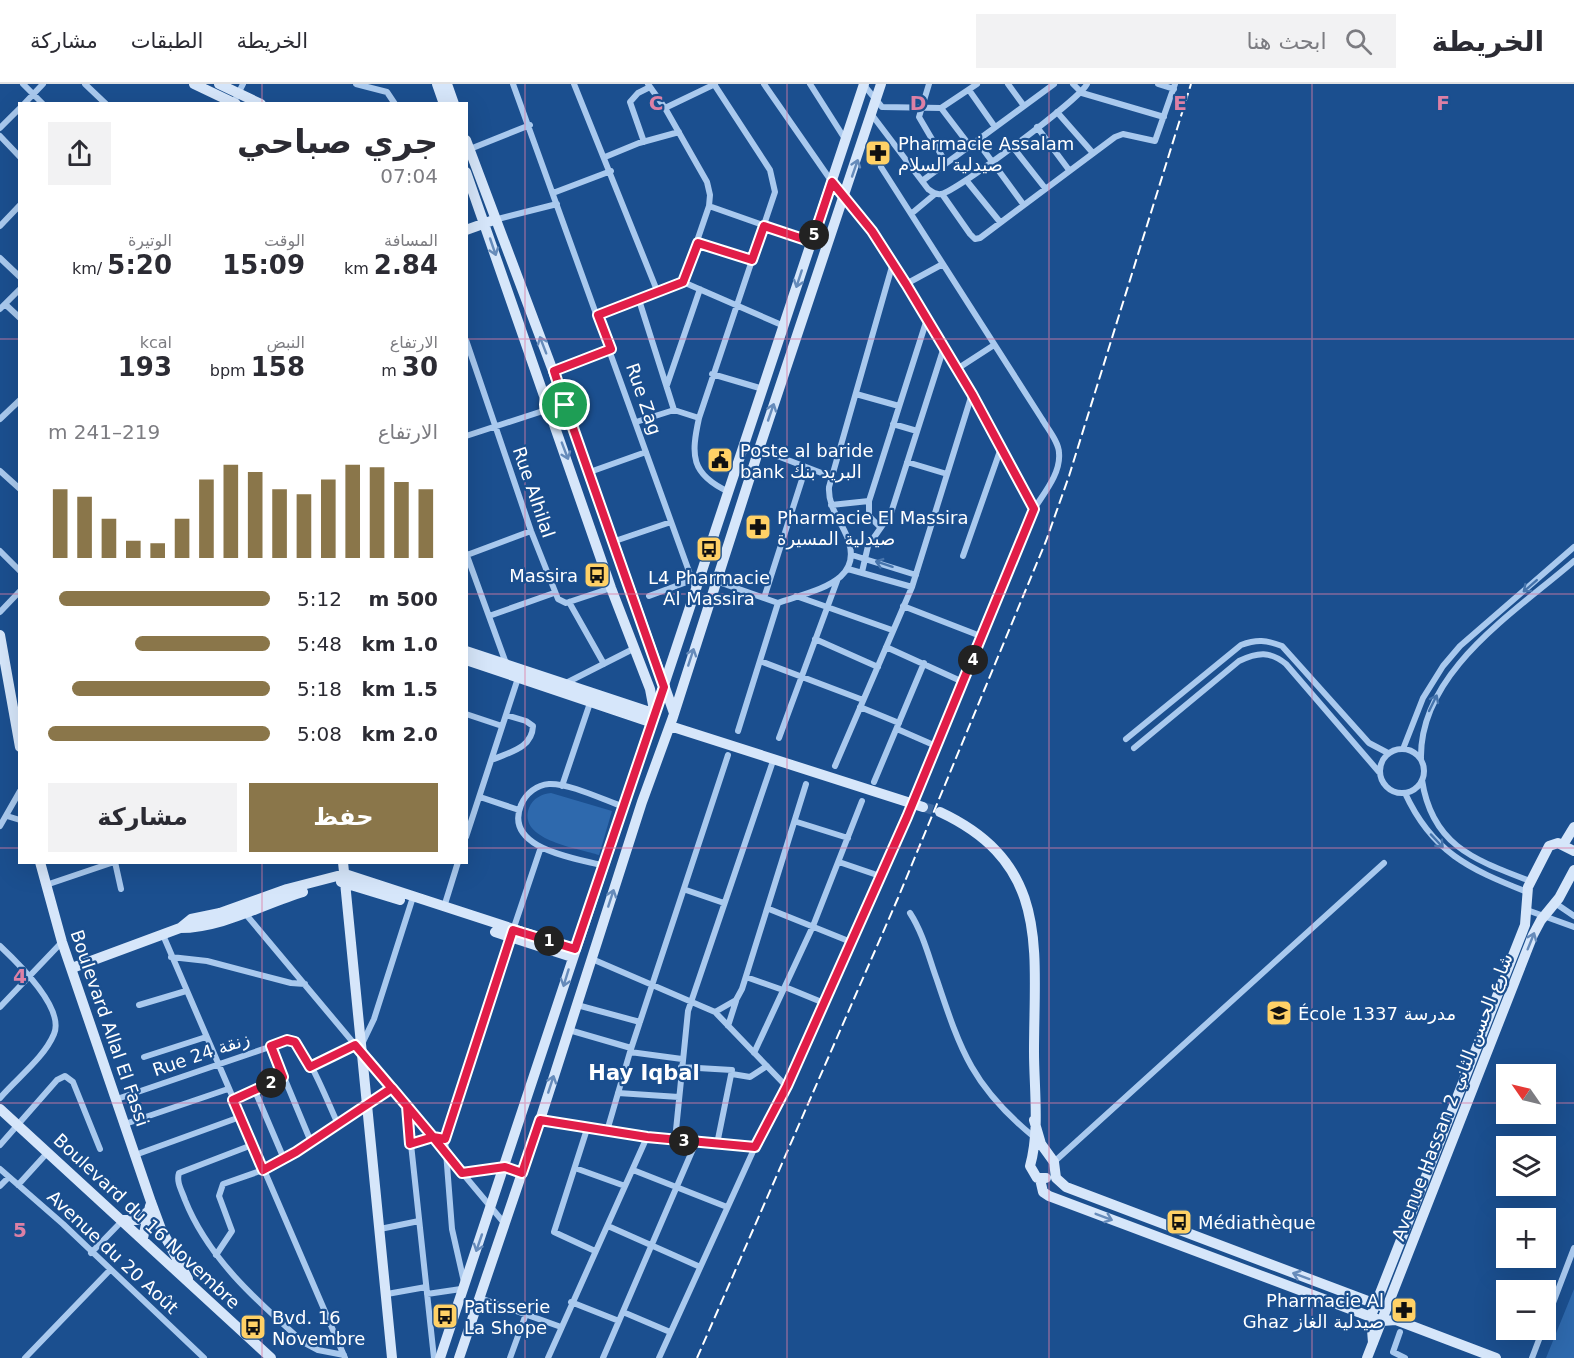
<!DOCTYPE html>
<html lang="ar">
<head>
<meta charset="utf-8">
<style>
  body { margin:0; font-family:"DejaVu Sans","Noto Naskh Arabic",sans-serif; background:#f2f2f3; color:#2b2b33; direction:rtl; height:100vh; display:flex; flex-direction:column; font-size:22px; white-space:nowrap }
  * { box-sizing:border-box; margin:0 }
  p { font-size:20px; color:#7c7c81 }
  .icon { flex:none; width:33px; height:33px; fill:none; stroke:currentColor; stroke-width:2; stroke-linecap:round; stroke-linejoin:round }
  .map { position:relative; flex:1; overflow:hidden; direction:ltr }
  .side { position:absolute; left:18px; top:18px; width:450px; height:762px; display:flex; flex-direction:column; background:#fff; border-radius:0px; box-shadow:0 6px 24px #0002; direction:rtl }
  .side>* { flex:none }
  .needle { width:39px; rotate:304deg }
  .fabs { position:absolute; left:1496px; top:980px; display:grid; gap:12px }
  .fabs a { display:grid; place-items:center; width:60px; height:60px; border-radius:0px; background:#fff; box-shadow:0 6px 24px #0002; font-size:30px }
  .pin { position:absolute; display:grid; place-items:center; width:51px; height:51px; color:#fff; margin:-26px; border:3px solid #fff; border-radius:50%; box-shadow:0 2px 6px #0007 }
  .km { position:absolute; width:30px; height:30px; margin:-15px; border-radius:50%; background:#222; color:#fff; font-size:16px; line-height:30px; text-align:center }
  .round { display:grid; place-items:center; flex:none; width:63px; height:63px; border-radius:0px; background:#f2f2f3 }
  .overview { display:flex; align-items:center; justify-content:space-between; height:102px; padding:0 30px }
  h1 { font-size:33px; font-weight:600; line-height:45px }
  .figures { display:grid; grid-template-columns:repeat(3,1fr); gap:9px; height:102px; padding:6px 30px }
  .figures div { display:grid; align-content:center }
  .figures b { font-size:26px; font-weight:600 }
  .figures small { font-size:16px; font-weight:400 }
  .figures p { font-size:16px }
  .chart { height:168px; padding:12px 30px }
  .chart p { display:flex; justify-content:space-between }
  .chart svg { width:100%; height:108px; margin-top:6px; stroke:#8a764a; stroke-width:6 }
  .primary-button { display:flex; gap:12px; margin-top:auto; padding:12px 30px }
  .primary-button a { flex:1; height:69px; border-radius:0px; background:#8a764a; color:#fff; font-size:24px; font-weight:600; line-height:69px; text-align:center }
  .primary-button a+a { background:#f2f2f3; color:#2b2b33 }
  ul { padding:0 30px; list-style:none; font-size:20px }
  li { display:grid; grid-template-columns:96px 72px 1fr; align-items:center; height:45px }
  li i { height:15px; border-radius:8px; background:#8a764a }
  header { display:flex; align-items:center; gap:36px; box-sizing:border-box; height:84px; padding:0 30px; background:#fff; border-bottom:2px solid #e1e1e2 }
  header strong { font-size:28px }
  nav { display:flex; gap:33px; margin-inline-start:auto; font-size:21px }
  .search { width:420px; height:54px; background:#f2f2f3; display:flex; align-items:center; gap:15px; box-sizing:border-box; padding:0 21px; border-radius:0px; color:#7c7c81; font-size:22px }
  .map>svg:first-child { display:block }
  .green { fill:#2e69ad }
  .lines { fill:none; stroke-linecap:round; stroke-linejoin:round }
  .secondary-tunnel { stroke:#3d69a0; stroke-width:10; stroke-dasharray:10 5; stroke-linecap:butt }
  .street { stroke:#a9c9ee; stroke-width:6 }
  .secondary { stroke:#d6e6fa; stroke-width:10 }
  .rail { stroke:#fff; stroke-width:2; stroke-dasharray:10 4.5; stroke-linecap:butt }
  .oneway { stroke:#668bba }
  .oneway2 { stroke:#4674ac }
  .route-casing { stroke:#fff; stroke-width:12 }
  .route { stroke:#e11d48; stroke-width:8 }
  .grid { fill:none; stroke:#dd80a5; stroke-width:1.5; stroke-opacity:0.55 }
  .labels { text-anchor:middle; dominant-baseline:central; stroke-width:4.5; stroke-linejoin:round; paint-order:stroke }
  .poi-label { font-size:18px; fill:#fff; stroke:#1b4f8f; text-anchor:start }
  .street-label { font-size:18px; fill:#fff; stroke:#1b4f8f }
  .quarter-label { font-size:21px; font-weight:bold; fill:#fff; stroke:#1b4f8f }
  .grid-label { font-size:20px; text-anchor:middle; font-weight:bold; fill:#dd80a5; stroke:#1b4f8f; stroke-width:4.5; stroke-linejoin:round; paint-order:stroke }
</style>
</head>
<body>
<header>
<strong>الخريطة</strong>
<div class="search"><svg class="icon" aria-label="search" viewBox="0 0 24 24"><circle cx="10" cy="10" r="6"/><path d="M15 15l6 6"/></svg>ابحث هنا</div>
<nav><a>الخريطة</a><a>الطبقات</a><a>مشاركة</a></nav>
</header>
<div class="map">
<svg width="1574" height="1274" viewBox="0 0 1574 1274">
  <rect width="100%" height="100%" fill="#1b4f8f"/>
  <path class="green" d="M551 709 612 727 599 771C578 764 517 756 529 724 533 714 542 710 551 709Z
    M1574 1205V1274H1546Z"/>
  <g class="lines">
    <path class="secondary-tunnel" d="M923 723 940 728"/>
    <path class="street" d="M23 0 43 20
      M85 0 106 20
      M356 0 387 8 395 20
      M513 0 695 504
      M574 0 658 209
      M764 0 832 98 872 147 893 179 957 285 1034 425
      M810 0 845 55
      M863 0 882 23 941 24 977 0
      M929 0 919 33 946 79
      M1008 0 1024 22
      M1073 0 1082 9 1164 33
      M1158 0 1174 5
      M969 6 995 43
      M24 20 43 0
      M233 20 243 0
      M665 24 715 0
      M941 24 970 62
      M1057 28 1092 68
      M872 31 928 105C932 108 935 111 941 110 957 107 1080 15 1087 0
      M1037 43 1069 86
      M0 44 20 24
      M0 52 20 73
      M977 57 1023 120
      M644 58 630 18 638 9 650 3
      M1012 62 1045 104
      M470 65 530 41
      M605 73 639 59 679 48
      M881 83 911 130
      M966 96 1000 138
      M922 97 1054 0
      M553 109 611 87
      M942 110 970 150 975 155 980 154 1115 53 1123 50 1155 57 1175 0
      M709 122 811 158
      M494 136 557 120
      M0 142 20 121
      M698 159 752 176
      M0 174 20 193
      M683 198 784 242
      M906 200 941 181
      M639 216 674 326 699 334 775 108 770 86 714 0
      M5 220 20 234
      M0 225 20 205
      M598 231 683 198 709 122 710 111 707 98 665 24 648 0
      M466 256 531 447 558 515 566 519 611 504
      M957 285 994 261
      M553 287 611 265
      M712 290 763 305
      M667 301 700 205
      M856 310 899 322
      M699 334C691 371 690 390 729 408
      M0 335 20 316
      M636 338 674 326
      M893 340 917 347
      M466 352 549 325
      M759 365 832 393
      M907 378 947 390
      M0 387 20 405
      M587 389 646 368
      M831 421 869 417
      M880 443 869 432V417L927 235
      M612 458 671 438
      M0 467 20 487
      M466 469 507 582
      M467 471 531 447
      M852 471 916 491
      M963 472 1001 364
      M848 485 912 503
      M862 488 868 462 891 429 944 263
      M716 497 778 519C814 506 871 498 844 446 837 432 828 420 829 403L893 179
      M649 512 692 496
      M796 512 892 546
      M764 514 806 383
      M569 518 604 580
      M903 522 983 553
      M0 528 20 507
      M489 532 554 509
      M815 555 878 583
      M886 563 963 598
      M760 577 863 616
      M566 599 633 565
      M860 623 899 639
      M466 630 502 642
      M897 645 936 662
      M738 647 778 519
      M779 654 837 497
      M1126 655 1241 561C1257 555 1266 556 1282 562L1369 659 1388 669
      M1134 664 1239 577C1258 568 1270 567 1286 580L1379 688
      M1380 687a22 22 0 1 1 44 0a22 22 0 1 1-44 0Z
      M1403 665 1423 614 1443 582 1460 562 1574 463
      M494 675C510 668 532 664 533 642L526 637 506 631
      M1421 675C1419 588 1514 529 1574 477
      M835 682 912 503 972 310
      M1422 696C1432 762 1475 776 1530 797
      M874 698 924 579
      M562 702 591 616
      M1405 709C1432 768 1469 785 1527 808
      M480 713 519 726
      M7 732 20 736
      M797 738 848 754
      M0 742 20 707
      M466 753 519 591
      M115 778 121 805
      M839 778 880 792
      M605 782C576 774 503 765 521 721 526 709 537 701 549 700 569 699 604 716 624 723
      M46 801 114 778
      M686 806 724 819
      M1555 819 1574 832
      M444 823 458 778
      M769 825 851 858
      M1527 826 1574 843
      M244 828 505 1140
      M910 829C923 849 929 874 937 896 961 968 973 1003 1034 1053
      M163 851 345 1274
      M0 862C17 878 65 924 54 950 44 974 17 994 0 1014
      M171 873 207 877 291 899 305 900
      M592 875 715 928 787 1003
      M746 893 783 906
      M785 903 824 919
      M139 921 186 907
      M577 921 640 938
      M0 923 62 858
      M715 928 736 916 742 905 806 700
      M728 942 736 917
      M569 946 631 964
      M362 960 374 935 413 813
      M271 962 311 1058
      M630 968 682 975
      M754 969 813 842 862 717
      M144 973 206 953
      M310 983 355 961
      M681 983 732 986 717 1060
      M732 990 750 993 767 982
      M255 1007 284 1075
      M618 1009 679 1013
      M117 1015 290 956C307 962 329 1022 338 1040
      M233 1016 283 993
      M407 1023 434 1274
      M540 1036 647 1053 755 1063
      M125 1040 228 1005
      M587 1045 554 1148 595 1167
      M607 1047 630 968 728 671
      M675 1056 688 927 774 674
      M410 1060 433 1053 445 1055
      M0 1061 57 996 65 992 73 998 100 1065
      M252 1061 179 1089C176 1098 182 1107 185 1116 208 1174 257 1217 303 1258L318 1266 344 1271
      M135 1071 240 1033
      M1054 1078 1384 779
      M575 1084 625 1102
      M0 1085 63 1140 204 1274
      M633 1086 727 1123
      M462 1089 505 1083 522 1089
      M18 1101 48 1068
      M0 1102 9 1093
      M608 1142 698 1182
      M380 1145 419 1137
      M91 1169 122 1137
      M216 1171 232 1147 219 1112 223 1100 263 1086 284 1075 392 1004
      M464 1198 452 1145 445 1055 447 1042 541 763
      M387 1210 426 1203
      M427 1210 461 1205
      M480 1214 561 1243
      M571 1218 619 1237
      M623 1228 670 1248
      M1545 1240 1574 1164
      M1400 1248 1393 1268 1405 1274
      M25 1274 110 1186
      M510 1274 526 1230
      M548 1274 647 1053
      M603 1274 696 1058
      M659 1274 755 1063 787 1003 907 733 1034 425C1044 409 1061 389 1059 369 1059 358 1047 344 1042 335L911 130 935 110
      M1532 1274 1543 1245"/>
    <path class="secondary" d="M194 0 236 20
      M219 0 261 20
      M437 0 444 20
      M447 0 454 20
      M466 56 553 287 674 629
      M466 88 611 504 650 605 654 626
      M466 146 491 137
      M0 551 20 663
      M466 567 653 629
      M466 576 650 638
      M670 642 923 723
      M940 728C1051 780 1034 864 1034 968 1034 1004 1040 1047 1030 1082L1037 1094H1046
      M1563 761 1574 743
      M40 778 62 858 151 1118 161 1145 188 1195
      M343 778 392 1274
      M341 798 400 816
      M180 844C222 844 263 820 303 808
      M495 848 572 873
      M72 884 180 844 191 835 220 829 287 805 345 790 575 865
      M0 1025 271 1274
      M1034 1036 1041 1060 1054 1078 1056 1094 1066 1103 1381 1222
      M1040 1095 1043 1108 1049 1112 1382 1237 1396 1236 1496 1274
      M123 1136H137L150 1126
      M143 1154 150 1122
      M1373 1259 1371 1232 1525 841 1528 803 1549 762 1558 759 1574 767
      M440 1274 864 0
      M459 1274 540 1036 642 718 673 633 759 365 881 0
      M1367 1274 1533 851 1541 836 1559 814 1574 786"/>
    <path class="rail" d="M697 1274 898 814 1046 457 1069 392 1191 0"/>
  </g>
  <defs><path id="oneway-shaft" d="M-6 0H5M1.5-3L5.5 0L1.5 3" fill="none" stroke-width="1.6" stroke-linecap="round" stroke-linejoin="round" transform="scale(1.5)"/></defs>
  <g class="oneway">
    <use href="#oneway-shaft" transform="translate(855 84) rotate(-71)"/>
    <use href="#oneway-shaft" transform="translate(493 163) rotate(71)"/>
    <use href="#oneway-shaft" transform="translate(799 195) rotate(108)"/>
    <use href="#oneway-shaft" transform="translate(543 261) rotate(-111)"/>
    <use href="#oneway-shaft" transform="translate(771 328) rotate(-71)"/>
    <use href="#oneway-shaft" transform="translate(565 367) rotate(69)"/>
    <use href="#oneway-shaft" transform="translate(691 573) rotate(-72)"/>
    <use href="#oneway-shaft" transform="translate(611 814) rotate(-72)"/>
    <use href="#oneway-shaft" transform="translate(1531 857) rotate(-68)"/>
    <use href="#oneway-shaft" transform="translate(566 894) rotate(107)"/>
    <use href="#oneway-shaft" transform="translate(551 1000) rotate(-72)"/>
    <use href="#oneway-shaft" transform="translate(1104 1133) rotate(21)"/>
    <use href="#oneway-shaft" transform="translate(479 1159) rotate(109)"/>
    <use href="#oneway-shaft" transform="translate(1301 1192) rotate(-160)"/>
  </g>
  <g class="oneway2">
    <use href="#oneway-shaft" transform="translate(884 480) rotate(-162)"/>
    <use href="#oneway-shaft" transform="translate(1530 502) rotate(139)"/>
    <use href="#oneway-shaft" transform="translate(1433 619) rotate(-64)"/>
    <use href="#oneway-shaft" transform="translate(1437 757) rotate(47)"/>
  </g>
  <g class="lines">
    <g class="route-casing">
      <path id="route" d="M565 321 664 603 575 865 513 846 445 1055 433 1053 392 1004 296 1068 263 1086 233 1016 283 993 271 962 287 956 295 958 310 983 355 961 407 1022 410 1060 433 1053 462 1089 505 1083 522 1089 540 1036 647 1053 755 1063 787 1002 907 733 1034 425 972 310 906 200 872 147 832 98 812 158 764 142 752 176 698 159 683 198 598 231 611 265 554 287 565 321"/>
    </g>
    <use href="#route" class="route"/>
  </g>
  <path class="grid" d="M262 0V20M525 0V1274M787 0V1274M1049 0V1274M1312 0V1274M0 255H20M466 255H1574M0 510H20M466 510H1574M0 764H20M466 764H1574M262 778V1274M0 1019H1506M1545 1019H1574"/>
  <defs>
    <g id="pharmacy-square" transform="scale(1.35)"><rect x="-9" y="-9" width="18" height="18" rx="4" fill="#ffd166" stroke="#1b4f8f"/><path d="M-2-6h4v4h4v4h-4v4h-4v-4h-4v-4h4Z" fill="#111"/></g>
    <g id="civic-square" transform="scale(1.35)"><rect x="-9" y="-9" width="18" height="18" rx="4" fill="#ffd166" stroke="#1b4f8f"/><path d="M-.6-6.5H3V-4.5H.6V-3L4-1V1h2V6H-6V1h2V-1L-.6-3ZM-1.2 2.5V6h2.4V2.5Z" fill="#111"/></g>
    <g id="bus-square" transform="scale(1.35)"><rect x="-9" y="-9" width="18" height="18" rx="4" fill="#ffd166" stroke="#1b4f8f"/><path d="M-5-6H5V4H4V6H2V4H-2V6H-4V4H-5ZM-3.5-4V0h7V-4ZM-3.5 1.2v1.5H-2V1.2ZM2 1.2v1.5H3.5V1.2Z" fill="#111"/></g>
    <g id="school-square" transform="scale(1.35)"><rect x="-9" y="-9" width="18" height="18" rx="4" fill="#ffd166" stroke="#1b4f8f"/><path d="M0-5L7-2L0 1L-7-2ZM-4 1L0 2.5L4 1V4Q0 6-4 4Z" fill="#111"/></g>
  </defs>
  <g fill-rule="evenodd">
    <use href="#pharmacy-square" x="878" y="69"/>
    <use href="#civic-square" x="720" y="376"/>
    <use href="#pharmacy-square" x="758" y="443"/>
    <use href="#bus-square" x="709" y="465"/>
    <use href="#bus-square" x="597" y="491"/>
    <use href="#school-square" x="1279" y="929"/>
    <use href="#bus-square" x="1179" y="1138"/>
    <use href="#pharmacy-square" x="1404" y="1226"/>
    <use href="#bus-square" x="445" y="1232"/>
    <use href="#bus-square" x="253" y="1243"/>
  </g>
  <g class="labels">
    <g class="poi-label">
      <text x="898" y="59">Pharmacie Assalam<tspan x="898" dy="21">صيدلية السلام</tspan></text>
      <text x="740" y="366">Poste al baride<tspan x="740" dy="21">bank البريد بنك</tspan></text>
      <text x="777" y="433">Pharmacie El Massira<tspan x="777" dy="21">صيدلية المسيرة</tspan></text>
      <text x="578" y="491" text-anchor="end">Massira</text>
      <text x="709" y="493" text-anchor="middle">L4 Pharmacie<tspan x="709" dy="21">Al Massira</tspan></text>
      <text x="1298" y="929">École مدرسة 1337</text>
      <text x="1198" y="1138">Médiathèque</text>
      <text x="1384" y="1216" text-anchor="end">Pharmacie Al<tspan x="1384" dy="21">Ghaz صيدلية الغاز</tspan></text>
      <text x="464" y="1222">Patisserie<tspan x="464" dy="21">La Shope</tspan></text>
      <text x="272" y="1233">Bvd. 16<tspan x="272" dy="21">Novembre</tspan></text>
    </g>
    <g class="street-label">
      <text transform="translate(644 315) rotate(71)">Rue Zag</text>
      <text transform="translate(534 408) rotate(71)">Rue Alhilal</text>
      <text transform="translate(110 944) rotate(71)">Boulevard Allal El Fassi</text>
      <text transform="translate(201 970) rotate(-19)">Rue 24 زنقة</text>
      <text transform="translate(1452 1013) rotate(-69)">Avenue Hassan 2 شارع الحسن الثاني</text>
      <text transform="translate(147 1137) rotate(43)">Boulevard du 16 Novembre</text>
      <text transform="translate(113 1168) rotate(43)">Avenue du 20 Août</text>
    </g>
    <g class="quarter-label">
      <text x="644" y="989">Hay Iqbal</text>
    </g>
  </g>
  <g class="grid-label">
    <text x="656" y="26">C</text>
    <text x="918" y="26">D</text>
    <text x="1180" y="26">E</text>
    <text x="1443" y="26">F</text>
    <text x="20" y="899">4</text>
    <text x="20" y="1153">5</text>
  </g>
</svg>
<div class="fabs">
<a><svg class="needle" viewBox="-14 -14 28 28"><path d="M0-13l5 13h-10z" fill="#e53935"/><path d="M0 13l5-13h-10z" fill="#7c7c81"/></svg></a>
<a><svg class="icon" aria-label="layers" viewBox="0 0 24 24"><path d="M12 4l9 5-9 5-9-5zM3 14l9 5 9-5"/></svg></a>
<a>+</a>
<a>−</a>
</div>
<div class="pin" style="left:565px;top:321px;background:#1e9e55"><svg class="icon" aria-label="arrive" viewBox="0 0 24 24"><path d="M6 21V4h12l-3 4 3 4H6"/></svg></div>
<b class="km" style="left:549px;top:857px">1</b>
<b class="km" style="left:271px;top:999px">2</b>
<b class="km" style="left:684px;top:1057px">3</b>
<b class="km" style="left:973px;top:576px">4</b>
<b class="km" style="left:814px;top:151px">5</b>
<section class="side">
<div class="overview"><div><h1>جري صباحي</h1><p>07:04</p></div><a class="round"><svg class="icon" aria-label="share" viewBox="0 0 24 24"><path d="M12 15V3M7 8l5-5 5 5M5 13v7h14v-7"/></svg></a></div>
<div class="figures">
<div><p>المسافة</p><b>2.84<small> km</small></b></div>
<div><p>الوقت</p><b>15:09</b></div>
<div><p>الوتيرة</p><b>5:20<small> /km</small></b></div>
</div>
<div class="figures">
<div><p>الارتفاع</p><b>30<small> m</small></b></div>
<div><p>النبض</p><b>158<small> bpm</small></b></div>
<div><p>kcal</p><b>193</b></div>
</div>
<div class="chart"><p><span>الارتفاع</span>219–241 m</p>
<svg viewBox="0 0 160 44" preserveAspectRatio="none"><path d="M5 44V16M15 44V19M25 44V28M35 44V37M45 44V38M55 44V28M65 44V12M75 44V6M85 44V9M95 44V16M105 44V18M115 44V12M125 44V6M135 44V7M145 44V13M155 44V16"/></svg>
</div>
<ul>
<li><b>500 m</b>5:12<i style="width:95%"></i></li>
<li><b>1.0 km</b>5:48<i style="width:61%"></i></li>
<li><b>1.5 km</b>5:18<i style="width:89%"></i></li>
<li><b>2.0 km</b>5:08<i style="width:100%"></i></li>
</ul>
<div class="primary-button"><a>حفظ</a><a>مشاركة</a></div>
</section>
</div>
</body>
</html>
